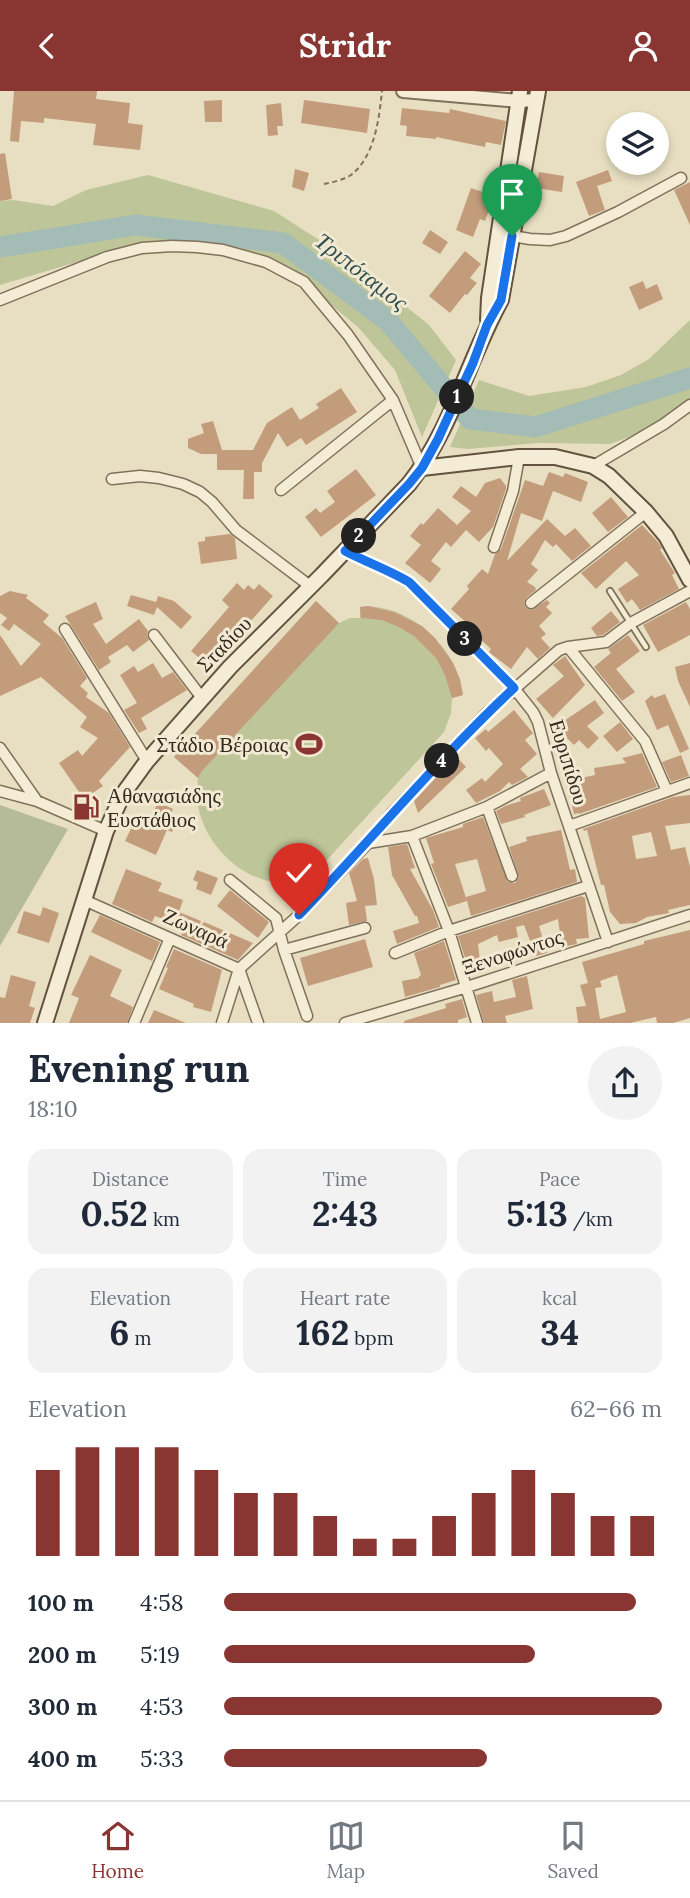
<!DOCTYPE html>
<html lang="en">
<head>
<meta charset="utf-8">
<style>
  body { margin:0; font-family:Lora,serif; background:#f2f2f3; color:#1f2937; height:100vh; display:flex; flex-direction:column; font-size:26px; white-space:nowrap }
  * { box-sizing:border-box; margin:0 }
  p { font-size:23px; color:#747a83 }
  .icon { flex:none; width:38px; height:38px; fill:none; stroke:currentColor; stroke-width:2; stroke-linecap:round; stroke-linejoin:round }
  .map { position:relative; height:932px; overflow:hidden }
  .side { display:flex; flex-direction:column; background:#fff; flex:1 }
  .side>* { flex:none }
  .buttons { position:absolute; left:606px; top:21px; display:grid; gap:14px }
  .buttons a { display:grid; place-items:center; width:63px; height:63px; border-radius:50%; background:#fff; box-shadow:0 4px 10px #0003; font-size:35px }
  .pin { position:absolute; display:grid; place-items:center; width:60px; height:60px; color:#fff; margin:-72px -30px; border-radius:50% 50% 50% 0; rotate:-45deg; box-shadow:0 0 7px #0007 }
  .pin .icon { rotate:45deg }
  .km { position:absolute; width:35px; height:35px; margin:-18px; border-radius:50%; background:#222; color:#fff; font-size:19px; line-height:35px; text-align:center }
  .round { display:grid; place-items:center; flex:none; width:74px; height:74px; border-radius:37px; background:#f2f2f3 }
  .overview { display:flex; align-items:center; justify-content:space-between; height:119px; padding:0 28px }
  h1 { font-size:38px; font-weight:800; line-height:52px }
  .figures { display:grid; grid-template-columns:repeat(3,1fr); gap:10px; height:119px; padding:7px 28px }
  .figures div { display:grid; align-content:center; border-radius:18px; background:#f2f2f3; text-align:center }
  .figures b { font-size:35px; font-weight:800 }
  .figures small { font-size:19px; font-weight:400 }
  .figures p { font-size:19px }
  .chart { height:196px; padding:14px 28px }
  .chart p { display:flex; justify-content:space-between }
  .chart svg { width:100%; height:126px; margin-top:7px; stroke:#893532; stroke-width:6 }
  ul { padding:0 28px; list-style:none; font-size:23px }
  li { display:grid; grid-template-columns:112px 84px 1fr; align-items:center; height:52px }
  li i { height:18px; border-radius:9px; background:#893532 }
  header { display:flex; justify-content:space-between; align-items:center; height:91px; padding:0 28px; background:#893532; color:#fff; font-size:32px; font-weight:800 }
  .dock { display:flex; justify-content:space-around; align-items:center; height:98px; border-top:2px solid #e0e1e3; background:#fff; font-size:19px; color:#747a83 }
  .dock a { display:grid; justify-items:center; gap:4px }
  .dock .active { color:#893532 }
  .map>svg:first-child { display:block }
  .green { fill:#bec598 }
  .cemetery { fill:#b5bb96 }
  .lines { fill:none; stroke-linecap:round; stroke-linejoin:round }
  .river { stroke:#a4bcb6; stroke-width:21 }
  .building { fill:#c39c7c; fill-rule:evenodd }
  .service-casing { stroke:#80715b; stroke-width:8 }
  .minor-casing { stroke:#80715b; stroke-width:13 }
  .tertiary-casing { stroke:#80715b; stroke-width:16 }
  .secondary-casing { stroke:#62523f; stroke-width:18 }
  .path { stroke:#80715b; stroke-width:2; stroke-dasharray:5 3.5; stroke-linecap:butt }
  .service { stroke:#f4ecd5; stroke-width:4.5 }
  .minor { stroke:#f4ecd5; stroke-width:10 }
  .tertiary { stroke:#f4ecd5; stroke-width:12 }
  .secondary { stroke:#f4ecd5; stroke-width:14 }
  .route-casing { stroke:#fff; stroke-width:14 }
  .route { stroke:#1a73e8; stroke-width:9 }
  .labels { text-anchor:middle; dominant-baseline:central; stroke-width:6; stroke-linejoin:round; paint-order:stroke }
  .street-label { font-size:21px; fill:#32281e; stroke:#f1e9d1 }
  .poi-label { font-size:21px; fill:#32281e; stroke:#f1e9d1; text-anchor:end }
  .water-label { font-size:23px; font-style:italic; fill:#2f504f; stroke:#f1e9d1 }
</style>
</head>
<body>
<header><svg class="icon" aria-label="back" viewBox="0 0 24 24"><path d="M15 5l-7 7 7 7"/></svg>Stridr<svg class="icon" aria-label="person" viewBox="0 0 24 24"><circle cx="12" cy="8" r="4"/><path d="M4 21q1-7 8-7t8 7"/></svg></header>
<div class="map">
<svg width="690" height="932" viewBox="0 0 690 932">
  <rect width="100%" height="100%" fill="#e8dfc2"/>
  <path class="green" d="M148 84 274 120 344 165 429 234 456 269 422 346 395 279 358 236 330 213 289 184 233 160 134 154 0 194V110L13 109 53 115 86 99Z
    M690 229V309L659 335 610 353 539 352 468 358 450 356 479 289 529 305 586 296 621 284 649 268Z
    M316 510 339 532 350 527H360V516C398 512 436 540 453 572 458 582 461 593 463 604L452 607 451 622 444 641 326 770C316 780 304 789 289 791 246 796 204 754 198 714 196 705 197 696 198 687L174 666Z"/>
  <path class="cemetery" d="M0 714 68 738 0 855Z"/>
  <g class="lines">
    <path class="river" d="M0 156 136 134 283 152 388 230 470 328 535 336 690 287"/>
  </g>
  <path class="building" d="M14 0H97L96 8 130 12 128 32 143 34 140 59 93 54 96 33 44 27V32L21 30 19 51 10 50Z
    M222 9V31H205L204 10Z
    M304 9 370 18 367 42 301 32Z
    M281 12 283 35H277L278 44 268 45 266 14Z
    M402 17 449 22 450 18 506 30 501 54 486 51 485 56 436 46V48L406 45 407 35 400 34Z
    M5 62 12 108 0 110V63Z
    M295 78 309 82 304 100 292 96Z
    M608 79 612 90 597 95 605 119 589 125 576 91Z
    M539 81 564 85 562 101 536 97Z
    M690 91V134L674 99Z
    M471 97 494 105 485 130 480 128 473 146 456 139Z
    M430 139 448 151 440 163 422 152Z
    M465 160 481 173 470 187 477 192 467 204 465 203 450 222 429 205Z
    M643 190 646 198 657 193 663 208 639 219 629 196Z
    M341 297 357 321 306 354 301 347 287 356 278 342 262 372V381H254V408H243L244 379H217V363H201L188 357V348L204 342 201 333 213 330 222 359H253L267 332 292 316 300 329 319 317 316 313Z
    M356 378 376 404 321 446 305 426 316 417 320 422 335 411 327 400Z
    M549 381 563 386 565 382 588 391 581 411 553 400 542 430 521 422 507 470 547 428 565 445 575 437 591 455 572 470 556 453 553 456 545 449 531 473 538 479 527 491 535 496 536 499 526 507 524 512 526 517 531 519 547 509 550 512 546 516 552 522 539 535 546 543 541 547 550 557 538 568 527 556 511 578 490 562 489 561 491 558 475 543 477 541 451 518 469 498 467 495 482 478 488 483 495 463 501 458 525 389 543 395Z
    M500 387 506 395V398L493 436 479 451 466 439 451 456 446 451 431 470 441 478 430 492 405 472 421 454 410 445 421 432 423 434 438 417 457 434 471 420 452 406 461 395 476 406 485 392Z
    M611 406 628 426 608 441 592 422Z
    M642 434 658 451 662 457 660 459 675 482 672 484 679 498 640 519 632 508 627 512 618 498 639 484 626 470 596 498 581 482Z
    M230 443 235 447 237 468 201 473 198 451 205 450V446Z
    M237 492 244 499 248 494 254 499 259 493 273 505 210 576 191 560 229 516 222 509Z
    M10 500 28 504 26 507 49 524 43 531 62 547 87 587 80 595 88 602 86 606 109 622 130 656 99 690 103 695 84 708 59 672 78 659 82 665 98 647 80 636 87 626 41 586 0 605V544L21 575 41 553 14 533 9 540 1 534 7 527 0 522V505Z
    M131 504 156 511 158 505 174 510 192 526 181 538 157 516 154 524 127 515Z
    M316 510 339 532 201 681 198 687 174 666Z
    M96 511 103 528 93 533 106 553 139 528 148 540 147 544 149 549 133 561 127 554 108 566 111 571 99 579 65 525Z
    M686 511 690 518V544L658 561 643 534Z
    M368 515 394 521 422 535 435 547 453 572 460 588 463 604 452 607 445 584 436 567 414 545 399 536 382 529 361 527 360 516Z
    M611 520 620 531 603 544 597 545 591 537Z
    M628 544 640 560 616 578 635 601 622 610 594 576 611 562 608 558Z
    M565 565 585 594 553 627 536 608 564 585 553 574Z
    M153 572 162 587 173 581 187 599 141 627 147 638 139 642 124 619 137 612 120 584 134 575 138 581Z
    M690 572V616L678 590 675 576Z
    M665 603 689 658 680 662 668 634 657 639 645 610 652 604 654 607Z
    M595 609 604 622 587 635 599 647 588 658 579 649 574 654 563 643 565 642 558 634Z
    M514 619 533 642 525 649 537 663 520 678 528 686 512 694 509 691 500 700 476 712 466 699 482 687 485 691 503 673 489 657 486 660 475 647 486 638 488 641Z
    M620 631 633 648 617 661 603 645Z
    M642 662 657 696 579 723V722L574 723 566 690 595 684 594 677 626 672 622 667Z
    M681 664 689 685 671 691 662 671Z
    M456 665 466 676 418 722 414 710Z
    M544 698 551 714 524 724 525 726 501 733 496 720 505 715 521 710 520 707Z
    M690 704V732L665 735 671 759 685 756 690 776V814L668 819 669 822 647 826 636 832 620 833 610 821 604 794H601L587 739 584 740 583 738 673 706ZM651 741 657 765 636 768 632 745Z
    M158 711 173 718 168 729 176 733 172 741 167 739 156 764 125 750 137 725 149 731Z
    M483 726 508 791 515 792 519 786 509 756 527 750 526 746 561 739 570 779 575 778 577 791 471 825 466 806 486 800 477 768 455 773 467 810 448 816 431 773 434 772 426 747 463 736V733Z
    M407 753 415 777 410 778 433 819 439 836 397 853 393 840 419 832 417 825H415L392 784 388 756Z
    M368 767 374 788 377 814 365 815 367 830 349 834 346 812 357 810 349 782 363 768Z
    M126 778 162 792 158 800 183 809 179 821 201 830 197 840 204 831 253 852 238 869 181 844 185 836 155 825 152 831 112 813Z
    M197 779 218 787 211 804 196 798 198 791 193 789Z
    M230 799 269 831 258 847 217 815Z
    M581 805 585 807 589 847 576 848 577 853 562 856 558 828 539 835 547 862 536 865 524 834 516 836 518 846 499 851 497 844 478 853 481 879 470 882 458 845Z
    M43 816 59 822 49 852 17 842 24 820 40 825Z
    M100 824 160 851 152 870 91 841Z
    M690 839V927L673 932H657L656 926 630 932H578L576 916 586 915 580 894 588 892 582 871 644 853V850ZM617 884 626 921 600 928 595 897 602 896 600 890Z
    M365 848 373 876 308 895 300 867Z
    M444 850 456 889 440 894V896L405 906 402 890 419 887V885L421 884 414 862Z
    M174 858 222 879 211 921 193 916 194 913 159 898 168 877 166 876Z
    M90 864 122 879 110 905 133 916 127 932H69L79 907 71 904Z
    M11 884 36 891 29 915 35 917 30 932H0V906L5 907Z
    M527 885 533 918 505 925 507 932H484L476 904 492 900 494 911 516 906 512 889Z
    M462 908 467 926 458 929V932H404V930L446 917 445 913Z
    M154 919 186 932H148Z"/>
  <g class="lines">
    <g class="service-casing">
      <path id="service" d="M610 500 646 556"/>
    </g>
    <g class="minor-casing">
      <path id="minor" d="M512 145 530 148 550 149 566 145 618 121 681 87
        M0 209 107 166 142 157 172 155 197 156 223 159 266 171 304 191 348 244 393 309 422 377
        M593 375 664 333 690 314
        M112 388 140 385 159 387 183 393 200 401 212 411 236 439 310 495
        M281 399 393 309
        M494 456 513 400 519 366
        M345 460C366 471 389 479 409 491L514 597 533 621 538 631 551 682 608 851
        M531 512 646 421
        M65 538 147 670
        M154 544 202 607
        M568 556 645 650 667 700
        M0 657 37 710
        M0 700 37 710 106 740
        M487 716 512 785
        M569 735 690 692
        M412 745 449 840 477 932
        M368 752 412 745 487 716 551 682
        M230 789 276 827 284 859 307 925
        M84 809 239 878 258 932
        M284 859 365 837
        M395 862 449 840 588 795
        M134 932 170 847
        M222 932 239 878 299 824 368 752 392 722 486 623 559 559 568 556 606 551 631 532 690 500
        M345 932 467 896 690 824"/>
    </g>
    <g class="tertiary-casing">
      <path id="tertiary" d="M403 0 519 10 537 9"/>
    </g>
    <g class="secondary-casing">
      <path id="secondary" d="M488 229 489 207 520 0
        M422 377 519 366H555L593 375 609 385 646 421 666 445 690 489
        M45 932 106 740 123 703 147 670 230 576 322 484 409 393C452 338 468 269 501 209L538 0"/>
    </g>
    <path class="path" d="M324 93C333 91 343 89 351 84 375 65 379 28 382 0"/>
    <use href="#service" class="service"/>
    <use href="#minor" class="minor"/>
    <use href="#tertiary" class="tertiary"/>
    <use href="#secondary" class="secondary"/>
  </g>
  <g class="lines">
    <g class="route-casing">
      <path id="route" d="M299 824C371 749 438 668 514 597L409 491C389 479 366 471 345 460L409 393 422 377 438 348 473 272 487 234 501 209 512 145"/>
    </g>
    <use href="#route" class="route"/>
  </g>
  <defs>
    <g id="stadium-bare" transform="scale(2.1)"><path d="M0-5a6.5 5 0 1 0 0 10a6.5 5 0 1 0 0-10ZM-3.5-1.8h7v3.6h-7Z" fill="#893532" stroke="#f1e9d1" stroke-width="2.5" paint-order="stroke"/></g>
    <g id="fuel-bare" transform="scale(2.1)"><path d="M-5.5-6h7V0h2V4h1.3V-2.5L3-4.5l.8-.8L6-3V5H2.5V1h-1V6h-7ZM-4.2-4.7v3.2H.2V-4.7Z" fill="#893532" stroke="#f1e9d1" stroke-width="2.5" paint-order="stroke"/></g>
  </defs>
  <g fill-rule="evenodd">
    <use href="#stadium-bare" x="309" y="653"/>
    <use href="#fuel-bare" x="86" y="716"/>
  </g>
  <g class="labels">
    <g class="street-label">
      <text transform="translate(224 553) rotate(-46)">Σταδίου</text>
      <text transform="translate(569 671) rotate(73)">Ευριπίδου</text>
      <text transform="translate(196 837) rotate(24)">Ζωναρά</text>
      <text transform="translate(512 861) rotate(-18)">Ξενοφώντος</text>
    </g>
    <g class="poi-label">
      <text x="288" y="653">Στάδιο Βέροιας</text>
      <text x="107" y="704" text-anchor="start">Αθανασιάδης<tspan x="107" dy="24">Ευστάθιος</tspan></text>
    </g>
    <g class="water-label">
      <text transform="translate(362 180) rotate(38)">Τριπόταμος</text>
    </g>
  </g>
</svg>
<div class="buttons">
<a><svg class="icon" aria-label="layers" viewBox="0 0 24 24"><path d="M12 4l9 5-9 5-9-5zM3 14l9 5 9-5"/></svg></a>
</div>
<div class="pin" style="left:512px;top:145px;background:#1e9e55"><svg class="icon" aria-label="arrive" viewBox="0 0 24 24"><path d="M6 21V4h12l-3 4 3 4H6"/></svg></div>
<div class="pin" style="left:299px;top:824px;background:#d93025"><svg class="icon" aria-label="check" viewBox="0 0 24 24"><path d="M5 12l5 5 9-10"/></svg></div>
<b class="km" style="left:457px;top:306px">1</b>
<b class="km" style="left:359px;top:445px">2</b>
<b class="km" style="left:465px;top:548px">3</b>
<b class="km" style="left:442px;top:670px">4</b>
</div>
<section class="side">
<div class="overview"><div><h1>Evening run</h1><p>18:10</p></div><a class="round"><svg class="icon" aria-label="share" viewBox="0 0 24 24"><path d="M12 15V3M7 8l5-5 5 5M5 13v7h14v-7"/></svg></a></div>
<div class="figures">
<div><p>Distance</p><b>0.52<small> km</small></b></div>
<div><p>Time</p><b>2:43</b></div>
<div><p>Pace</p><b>5:13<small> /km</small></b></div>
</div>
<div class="figures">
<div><p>Elevation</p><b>6<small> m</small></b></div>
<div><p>Heart rate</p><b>162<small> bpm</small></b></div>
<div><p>kcal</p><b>34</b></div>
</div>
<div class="chart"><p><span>Elevation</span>62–66 m</p>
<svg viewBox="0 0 160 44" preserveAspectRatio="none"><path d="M5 44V14M15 44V6M25 44V6M35 44V6M45 44V14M55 44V22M65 44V22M75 44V30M85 44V38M95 44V38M105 44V30M115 44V22M125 44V14M135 44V22M145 44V30M155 44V30"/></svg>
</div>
<ul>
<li><b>100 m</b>4:58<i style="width:94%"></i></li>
<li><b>200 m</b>5:19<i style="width:71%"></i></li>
<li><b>300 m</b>4:53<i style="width:100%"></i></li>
<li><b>400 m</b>5:33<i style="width:60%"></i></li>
</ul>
</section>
<nav class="dock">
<a class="active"><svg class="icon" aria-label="home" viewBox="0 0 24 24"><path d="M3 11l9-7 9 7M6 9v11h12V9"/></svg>Home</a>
<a><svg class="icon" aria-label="map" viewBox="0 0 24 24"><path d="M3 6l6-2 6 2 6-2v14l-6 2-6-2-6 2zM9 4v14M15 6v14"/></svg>Map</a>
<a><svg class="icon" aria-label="saved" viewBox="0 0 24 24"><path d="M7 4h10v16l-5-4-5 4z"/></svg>Saved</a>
</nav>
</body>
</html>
